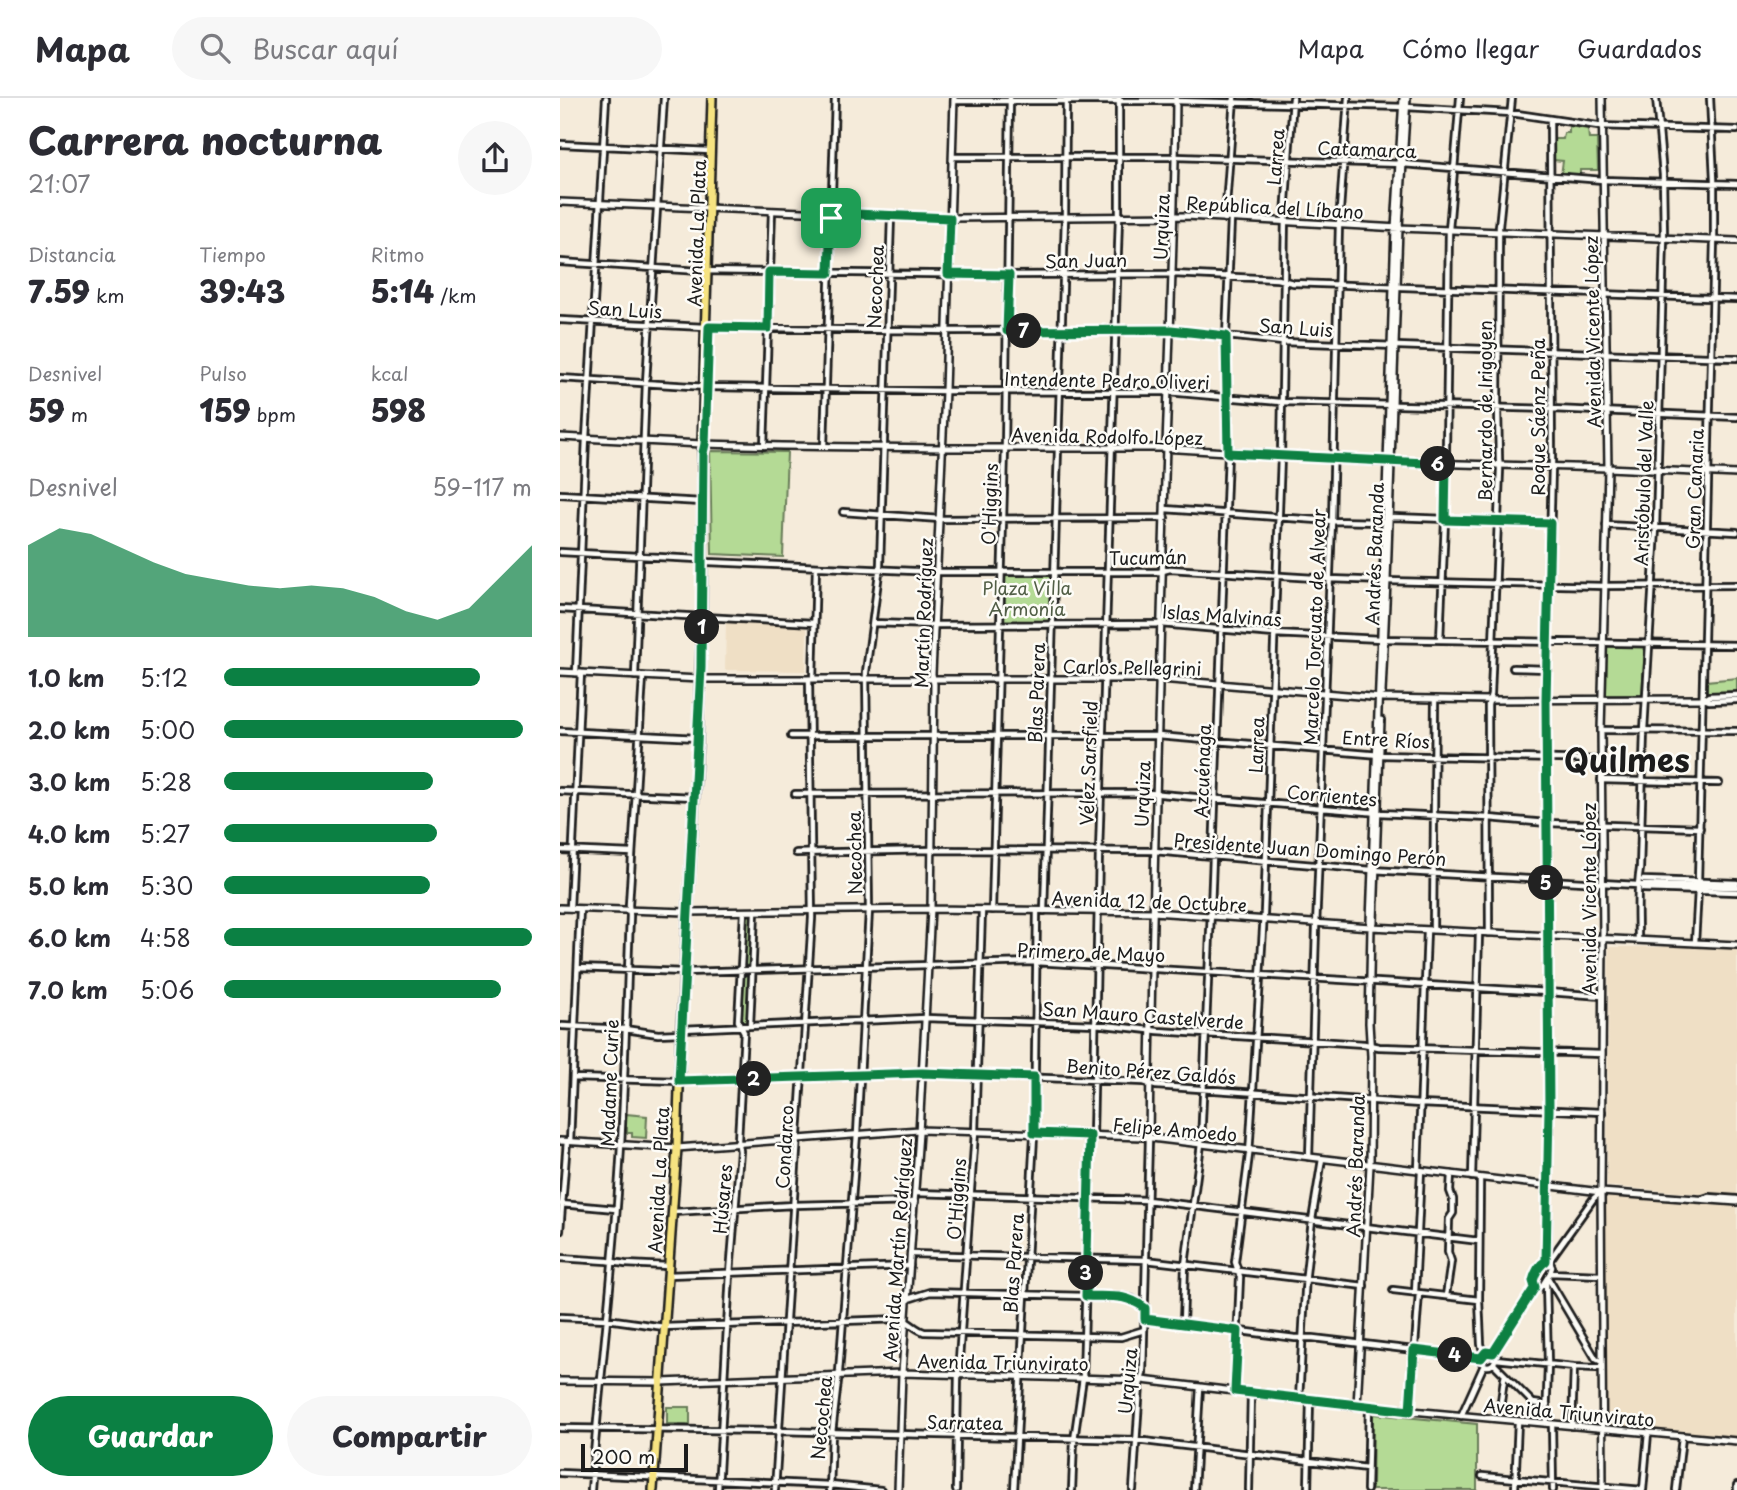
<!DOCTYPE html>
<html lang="es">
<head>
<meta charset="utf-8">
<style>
  body { margin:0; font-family:"Playpen Sans",sans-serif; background:#f7f7f7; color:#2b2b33; height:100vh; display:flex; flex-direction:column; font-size:26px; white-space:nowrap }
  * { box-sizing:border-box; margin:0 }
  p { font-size:23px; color:#7c7c81 }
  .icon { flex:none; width:38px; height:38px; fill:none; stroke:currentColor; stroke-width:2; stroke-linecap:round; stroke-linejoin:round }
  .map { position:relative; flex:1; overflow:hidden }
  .details { display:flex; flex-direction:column; background:#fff; width:560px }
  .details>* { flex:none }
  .scale { position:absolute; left:21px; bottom:18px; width:107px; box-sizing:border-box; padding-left:7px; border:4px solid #1c1c1c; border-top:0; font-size:19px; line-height:24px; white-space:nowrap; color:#1c1c1c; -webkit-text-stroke:5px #fdfcf7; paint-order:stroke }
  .pin { position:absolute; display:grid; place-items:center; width:60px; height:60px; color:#fff; margin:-30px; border-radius:14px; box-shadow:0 4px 10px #0006 }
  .km { position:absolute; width:35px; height:35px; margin:-18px; border-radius:50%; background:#222; color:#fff; font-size:19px; line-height:35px; text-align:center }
  .round { display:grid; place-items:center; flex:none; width:74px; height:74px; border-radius:37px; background:#f7f7f7 }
  .headline { display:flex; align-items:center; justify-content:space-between; height:119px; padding:0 28px }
  h1 { font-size:38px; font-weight:800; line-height:52px }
  .figures { display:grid; grid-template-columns:repeat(3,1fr); gap:10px; height:119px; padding:7px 28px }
  .figures div { display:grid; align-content:center }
  .figures b { font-size:30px; font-weight:800 }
  .figures small { font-size:19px; font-weight:400 }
  .figures p { font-size:19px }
  .chart { height:196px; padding:14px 28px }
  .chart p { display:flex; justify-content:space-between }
  .chart svg { width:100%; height:126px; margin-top:7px; fill:#0b8043; opacity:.7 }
  .cta { display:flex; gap:14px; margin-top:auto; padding:14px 28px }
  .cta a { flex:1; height:80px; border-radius:42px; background:#0b8043; color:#fff; font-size:28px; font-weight:800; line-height:80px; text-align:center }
  .cta a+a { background:#f7f7f7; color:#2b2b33 }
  ul { padding:0 28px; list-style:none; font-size:23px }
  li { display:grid; grid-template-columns:112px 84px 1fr; align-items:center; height:52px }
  li i { height:18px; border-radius:9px; background:#0b8043 }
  header { display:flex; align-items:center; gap:42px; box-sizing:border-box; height:98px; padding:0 35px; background:#fff; border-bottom:2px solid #e1e1e2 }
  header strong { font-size:33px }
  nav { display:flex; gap:38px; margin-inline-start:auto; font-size:24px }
  .search { width:490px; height:63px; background:#f7f7f7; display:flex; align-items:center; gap:18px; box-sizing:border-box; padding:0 24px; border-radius:38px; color:#7c7c81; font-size:26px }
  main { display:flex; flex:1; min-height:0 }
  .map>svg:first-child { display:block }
  .built { fill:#efdfc5 }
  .green { fill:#b4da95; stroke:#687b58; stroke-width:2 }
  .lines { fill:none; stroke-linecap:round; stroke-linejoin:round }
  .street-casing { stroke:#1c1c1c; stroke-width:10 }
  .secondary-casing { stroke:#1c1c1c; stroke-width:10 }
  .primary-casing { stroke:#1c1c1c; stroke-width:12 }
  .street { stroke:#fdfcf7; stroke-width:4.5 }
  .secondary { stroke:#fdfcf7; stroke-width:5 }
  .primary { stroke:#f6e381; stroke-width:7 }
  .route-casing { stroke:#fff; stroke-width:14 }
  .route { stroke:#0b8043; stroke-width:9 }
  .labels { text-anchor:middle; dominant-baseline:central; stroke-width:5; stroke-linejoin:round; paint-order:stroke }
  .street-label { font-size:18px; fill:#1c1c1c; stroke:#fdfcf7 }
  .park-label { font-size:18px; fill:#515e46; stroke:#fdfcf7 }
  .town-label { font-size:32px; font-weight:bold; fill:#1c1c1c; stroke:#fdfcf7 }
</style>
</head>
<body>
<header>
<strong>Mapa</strong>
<div class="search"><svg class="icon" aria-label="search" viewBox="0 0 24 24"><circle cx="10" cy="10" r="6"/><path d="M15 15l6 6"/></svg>Buscar aquí</div>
<nav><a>Mapa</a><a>Cómo llegar</a><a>Guardados</a></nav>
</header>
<main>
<section class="details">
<div class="headline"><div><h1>Carrera nocturna</h1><p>21:07</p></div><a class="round"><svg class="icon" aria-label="share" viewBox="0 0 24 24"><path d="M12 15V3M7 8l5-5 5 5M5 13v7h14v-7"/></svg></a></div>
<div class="figures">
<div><p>Distancia</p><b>7.59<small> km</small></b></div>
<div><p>Tiempo</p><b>39:43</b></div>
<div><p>Ritmo</p><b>5:14<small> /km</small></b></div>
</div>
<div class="figures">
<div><p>Desnivel</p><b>59<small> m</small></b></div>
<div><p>Pulso</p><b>159<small> bpm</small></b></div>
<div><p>kcal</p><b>598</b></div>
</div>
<div class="chart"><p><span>Desnivel</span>59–117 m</p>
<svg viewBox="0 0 160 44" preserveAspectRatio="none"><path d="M0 44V12L10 6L20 8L30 13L40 18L50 22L60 24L70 26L80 27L90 26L100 27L110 30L120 35L130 38L140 34L150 23L160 12V44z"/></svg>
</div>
<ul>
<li><b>1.0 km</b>5:12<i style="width:83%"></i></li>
<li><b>2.0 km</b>5:00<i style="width:97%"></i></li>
<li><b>3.0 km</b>5:28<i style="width:68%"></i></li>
<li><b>4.0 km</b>5:27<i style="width:69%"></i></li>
<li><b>5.0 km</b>5:30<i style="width:67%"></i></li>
<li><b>6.0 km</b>4:58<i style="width:100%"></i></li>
<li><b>7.0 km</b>5:06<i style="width:90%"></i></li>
</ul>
<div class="cta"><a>Guardar</a><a>Compartir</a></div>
</section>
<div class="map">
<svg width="1177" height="1392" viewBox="0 0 1177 1392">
  <rect width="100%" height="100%" fill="#f5ebda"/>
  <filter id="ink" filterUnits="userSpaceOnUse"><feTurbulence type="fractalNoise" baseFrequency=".0143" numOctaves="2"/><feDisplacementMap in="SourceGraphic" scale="14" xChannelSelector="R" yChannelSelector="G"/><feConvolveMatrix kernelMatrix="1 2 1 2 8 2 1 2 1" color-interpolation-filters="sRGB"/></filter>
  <g filter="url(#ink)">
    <path class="built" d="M166 524 245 528 247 530 246 571 245 573 165 572Z
      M1049 849H1137L1177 851V1099L1047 1088Z
      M1047 1099 1177 1109V1339L1044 1328V1101Z"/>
    <path class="green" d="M1009 28 1028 31 1029 41H1037L1038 72H1020V78L1001 77 1003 63 993 62 992 41H1003L1004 35H1009Z
      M150 353 227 354 223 459 152 456Z
      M441 473H494L492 527H440Z
      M1045 548 1085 549 1082 597H1044Z
      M1177 580V598L1147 599 1146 583Z
      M186 817 192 818 191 867 183 868Z
      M183 876H190L188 925 181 926Z
      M66 1016 87 1018 86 1040 72 1039V1035H67V1030H65Z
      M107 1309H130V1326H107Z
      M813 1316 917 1326V1392H812Z"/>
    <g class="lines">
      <g class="street-casing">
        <path id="street" d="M394 3H616L846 9 951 15 1038 28 1177 32
          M0 46 150 53
          M393 59H616L843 66 1043 82 1177 86
          M665 121 674 0
          M0 164 140 173 449 177 613 176 717 181 733 185 1177 201
          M0 222 145 229 387 233 611 232 722 244 1177 260
          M0 280 147 289 385 293 608 294 721 304 992 311 1177 319
          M204 348 212 113
          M264 348 275 0
          M0 396 142 404
          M605 411 772 423 821 424 833 419 991 425
          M283 414 380 421 605 420
          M1046 427 1177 434
          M0 454 138 461 148 464 377 474H599L610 471 770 481 827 483 1044 488 1177 487
          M0 511 254 525
          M313 525 375 527 601 526 714 536 821 541 1177 547
          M880 542 885 422 889 132 900 0
          M953 570 987 571
          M16 575 26 340 46 0
          M75 578 86 284 104 0
          M253 581 256 469
          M1144 601 1149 598 1177 597
          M1144 601 1149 603 1177 602
          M1041 632 1177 633
          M0 633 138 640
          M231 638H598L820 657 1041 662
          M1041 682 1159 685
          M0 693 134 699
          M235 696 589 695 819 715 929 720 987 725 1140 730
          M0 752 72 755
          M236 755 371 752 594 753 812 772 1077 787 1177 789
          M1083 782 1177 785
          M1138 783 1154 142V81L1150 0
          M1083 791 1177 794
          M10 810 21 575
          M432 812 445 351 450 0
          M484 813 505 119 506 0
          M873 832 875 601
          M929 835 928 607 931 596 940 371 939 362 938 310 939 129 952 0
          M1078 842C1078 819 1076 793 1080 771L1084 632 1096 430 1104 140 1103 77 1096 0
          M1135 845 1138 792
          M18 870 125 874 475 864 988 894 1042 898
          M190 927 195 814
          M2 928 65 931 98 936 121 935
          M122 931 365 920 535 926 598 933 804 946 819 949 1042 956
          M13 980 119 983 362 975 584 984 596 988 860 1006 1042 1014
          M533 1037 539 754 559 119V0
          M10 1044 20 811
          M749 1059 756 830 772 423 779 126 788 0
          M858 1072 867 832
          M912 1079 919 835
          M920 1080 919 1202 921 1246 924 1256
          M355 1095 587 1102 919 1143
          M1143 1101 1149 1099 1177 1101
          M1 1106 56 1111
          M113 1114 234 1107 355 1104
          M0 1133 7 1043
          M351 1156 586 1162 804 1188
          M0 1160 47 1163 65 1166 108 1168
          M987 1163 989 1011 986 602 992 369 990 21
          M989 1163 992 1169 990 1175 982 1188 975 1189 973 1183C975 1174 980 1165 989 1163L1034 1100 1040 1095
          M990 1175 1041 1177
          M108 1177 350 1168
          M988 1180 1036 1261 1042 1264
          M986 1184 988 1266 986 1325
          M833 1192 919 1202
          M855 1194 861 1073
          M886 1198 891 1163 888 1154 889 1121 893 1115V1101L890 1093 891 1076
          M348 1201 370 1194 563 1199 572 1201 584 1209
          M0 1219 47 1221 104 1229 341 1221C350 1224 355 1231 364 1234L561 1239 584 1232
          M585 1221 735 1240H753L921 1260
          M623 1225 625 1167 641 1046 651 812 668 355 666 238 671 121
          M921 1261a7 7 0 1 1 14 0a7 7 0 1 1-14 0Z
          M933 1255 975 1189
          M936 1261 1014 1269 1036 1270 1042 1269
          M934 1266 973 1305 987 1307
          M675 1293 680 1179 675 1164 689 1057 704 815 721 358 725 118 733 0
          M739 1301 746 1176 752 1122 762 1061
          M940 1311 944 1281 945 1277
          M850 1313 859 1195
          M901 1318 924 1267
          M992 1326 993 1392
          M1012 1328 1014 1269
          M0 1330 219 1333 576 1342 807 1370
          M0 1375 270 1387 321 1392
          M922 1378 1083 1392
          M31 1392C40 1277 55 1162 61 1047 65 970 67 894 70 818L69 807 83 579
          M158 1392 170 1175 180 1053 178 1042 184 934 178 923 184 814
          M215 1392 252 820 249 581
          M270 1392 272 1335 279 1274 297 1036 306 869 309 812 306 574 320 467 331 118
          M396 1392 398 1276 415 1034 422 812
          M454 1392 474 1038 477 813
          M512 1392 514 1342 523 1280 530 1037
          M573 1392 580 1287 583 1275 589 1040
          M634 1392 640 1289
          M689 1392 691 1295
          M748 1392 750 1302
          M807 1392 809 1309
          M955 1392 958 1323
          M1083 1392 1088 1335
          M1116 1392 1122 1339
          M1177 1392V1387"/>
      </g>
      <g class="secondary-casing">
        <path id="secondary" d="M1042 0 1048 370 1041 632 1043 841 1041 1094 1043 1392
          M0 104 390 120 626 118 839 130 1177 143
          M0 339 142 346 222 348 383 350H602L827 364 1048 370 1177 376
          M0 574 140 581H600L822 600 929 602 1143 601
          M822 595 827 483 839 130 847 0
          M0 810 127 814 371 811 593 814 811 829 1177 847
          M812 829 814 824 821 622
          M589 1040C592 809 599 579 606 348 610 232 615 116 616 0
          M0 1043 117 1050 359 1032 583 1039 1041 1094 1177 1104
          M0 1283 101 1284 342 1275 582 1282 809 1309 1177 1343
          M797 1308 810 1067 811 958 809 925 811 829 810 823 823 482 835 130 843 0
          M338 1392 342 1275 359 1035 371 811 374 586 372 576 385 293 394 0"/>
      </g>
      <g class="primary-casing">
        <path id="primary" d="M93 1392 117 1050 121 931 138 640 142 520 143 372 142 346 152 0"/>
      </g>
      <use href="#street" class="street"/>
      <use href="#secondary" class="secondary"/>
      <use href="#primary" class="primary"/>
    </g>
  </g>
  <g class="lines" filter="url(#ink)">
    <g class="route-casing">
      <path id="route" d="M271 115 390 120 388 176 449 177 447 233 611 232 666 238 668 355 886 366 885 422 990 425 986 602 989 1011 986 1163C979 1167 975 1175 973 1183L975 1189 933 1255 926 1254 921 1260 854 1252 850 1313 675 1293 678 1233 585 1221V1210C565 1195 550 1199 526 1198L530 1037 474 1035V979L362 975 119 983 141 570 143 355 145 346 149 229 208 230 209 174 269 175Z"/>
    </g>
    <use href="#route" class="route"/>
  </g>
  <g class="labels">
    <g class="street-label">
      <text transform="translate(807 51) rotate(2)">Catamarca</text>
      <text transform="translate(715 59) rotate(-86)">Larrea</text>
      <text transform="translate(715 109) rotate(3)">República del Líbano</text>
      <text transform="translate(601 129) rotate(-88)">Urquiza</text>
      <text transform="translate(136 135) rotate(-88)">Avenida La Plata</text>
      <text transform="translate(526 162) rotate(-1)">San Juan</text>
      <text transform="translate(315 189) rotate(-88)">Necochea</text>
      <text transform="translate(65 211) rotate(3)">San Luis</text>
      <text transform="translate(736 229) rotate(4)">San Luis</text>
      <text transform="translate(1032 234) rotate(-91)">Avenida Vicente López</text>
      <text transform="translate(547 282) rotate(1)">Intendente Pedro Oliveri</text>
      <text transform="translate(924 313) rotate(-90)">Bernardo de Irigoyen</text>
      <text transform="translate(977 319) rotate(-90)">Roque Sáenz Peña</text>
      <text transform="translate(547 338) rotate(1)">Avenida Rodolfo López</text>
      <text transform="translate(1083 385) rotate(-88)">Aristóbulo del Valle</text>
      <text transform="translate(1134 391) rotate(-88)">Gran Canaria</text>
      <text transform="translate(429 406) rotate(-88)">O'Higgins</text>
      <text transform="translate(814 456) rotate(-88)">Andrés Baranda</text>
      <text transform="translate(588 459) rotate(-1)">Tucumán</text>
      <text transform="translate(363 515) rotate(-88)">Martín Rodríguez</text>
      <text transform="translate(662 517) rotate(4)">Islas Malvinas</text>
      <text transform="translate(754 529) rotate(-88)">Marcelo Torcuato de Alvear</text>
      <text transform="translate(572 569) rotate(1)">Carlos Pellegrini</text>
      <text transform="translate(476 595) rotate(-88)">Blas Parera</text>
      <text transform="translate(826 641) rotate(3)">Entre Ríos</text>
      <text transform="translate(696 647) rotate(-88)">Larrea</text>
      <text transform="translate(528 665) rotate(-88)">Vélez Sarsfield</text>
      <text transform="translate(642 673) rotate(-88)">Azcuénaga</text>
      <text transform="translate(582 696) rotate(-88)">Urquiza</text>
      <text transform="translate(772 697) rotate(5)">Corrientes</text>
      <text transform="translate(750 751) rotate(4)">Presidente Juan Domingo Perón</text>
      <text transform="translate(294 755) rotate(-91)">Necochea</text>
      <text transform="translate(1028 801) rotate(-90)">Avenida Vicente López</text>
      <text transform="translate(589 803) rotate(2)">Avenida 12 de Octubre</text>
      <text transform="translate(531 854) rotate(2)">Primero de Mayo</text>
      <text transform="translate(583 917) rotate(4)">San Mauro Castelverde</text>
      <text transform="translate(591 973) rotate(4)">Benito Pérez Galdós</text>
      <text transform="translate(49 985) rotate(-88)">Madame Curie</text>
      <text transform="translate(615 1031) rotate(5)">Felipe Amoedo</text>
      <text transform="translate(224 1049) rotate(-87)">Condarco</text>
      <text transform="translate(795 1068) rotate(-88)">Andrés Baranda</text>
      <text transform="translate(98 1082) rotate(-87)">Avenida La Plata</text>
      <text transform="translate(162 1101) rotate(-85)">Húsares</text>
      <text transform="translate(396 1101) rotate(-86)">O'Higgins</text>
      <text transform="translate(337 1152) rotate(-86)">Avenida Martín Rodríguez</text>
      <text transform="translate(453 1165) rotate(-86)">Blas Parera</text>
      <text transform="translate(443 1264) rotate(1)">Avenida Triunvirato</text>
      <text transform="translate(567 1283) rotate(-85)">Urquiza</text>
      <text transform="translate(1009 1314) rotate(5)">Avenida Triunvirato</text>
      <text transform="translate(261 1320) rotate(-85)">Necochea</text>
      <text transform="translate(405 1324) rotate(1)">Sarratea</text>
    </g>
    <g class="park-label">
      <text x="467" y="489">Plaza Villa<tspan x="467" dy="21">Armonía</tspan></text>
    </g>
    <g class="town-label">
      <text x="1067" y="661">Quilmes</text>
    </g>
  </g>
</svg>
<div class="scale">200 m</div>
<div class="pin" style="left:271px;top:120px;background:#1e9e55"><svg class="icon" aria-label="arrive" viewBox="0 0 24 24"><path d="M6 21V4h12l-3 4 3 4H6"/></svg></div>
<b class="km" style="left:142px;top:529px">1</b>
<b class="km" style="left:194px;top:981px">2</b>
<b class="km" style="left:526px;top:1175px">3</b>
<b class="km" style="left:895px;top:1257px">4</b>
<b class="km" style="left:986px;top:785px">5</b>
<b class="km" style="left:878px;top:366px">6</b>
<b class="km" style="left:464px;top:233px">7</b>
</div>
</main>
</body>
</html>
